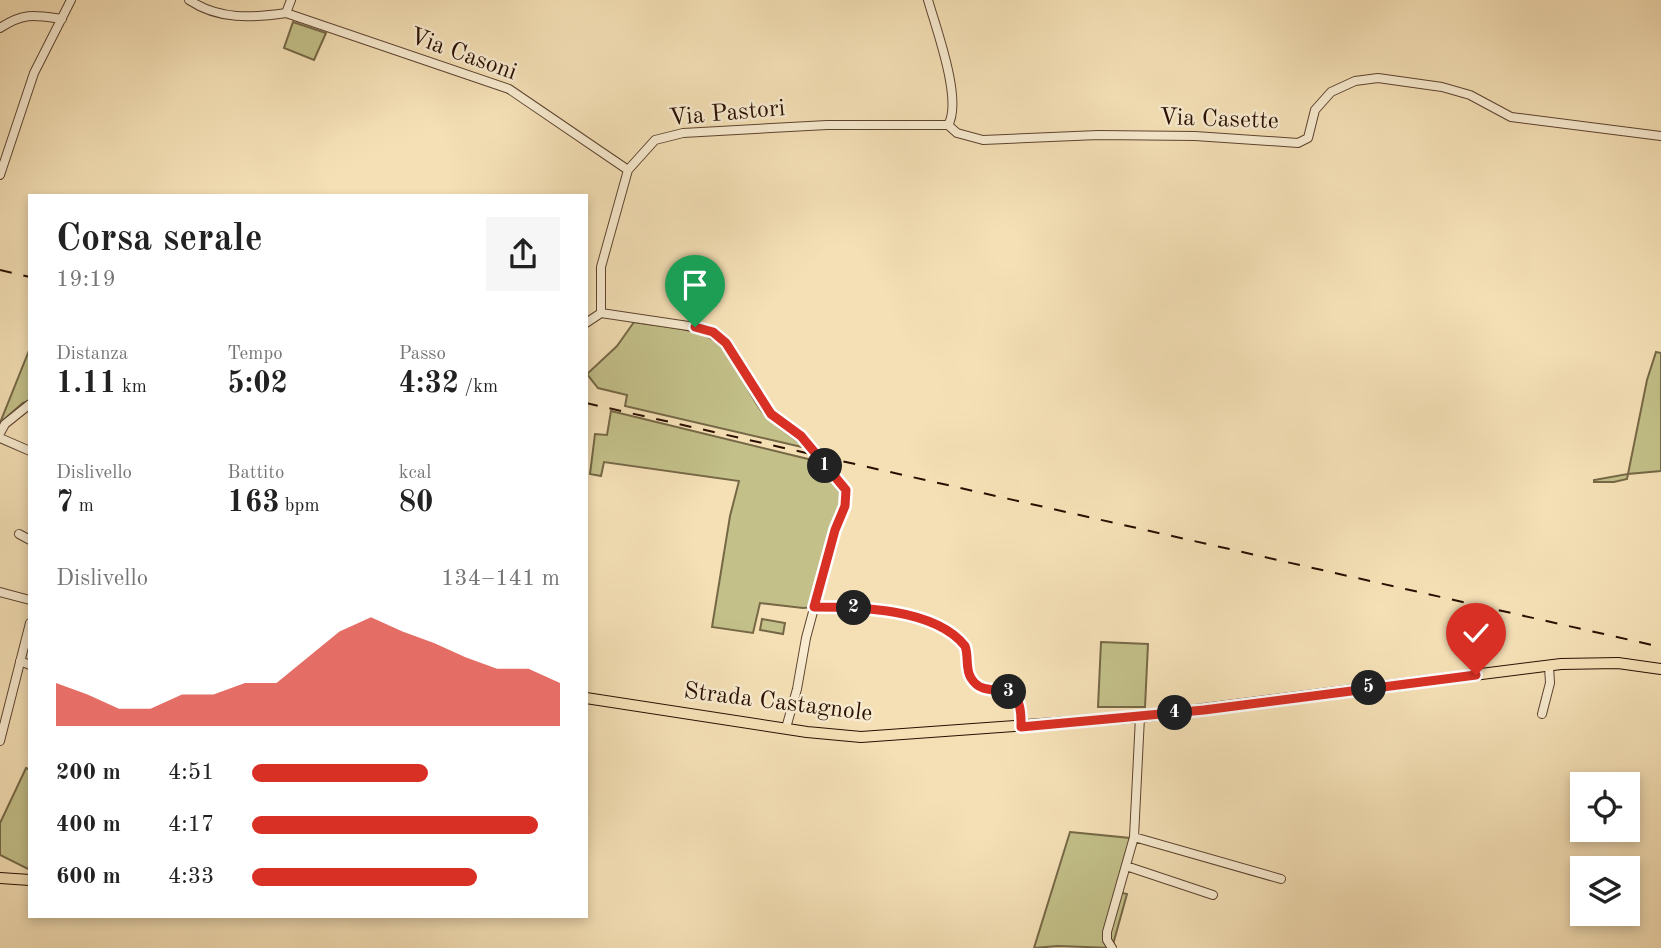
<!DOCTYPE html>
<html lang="it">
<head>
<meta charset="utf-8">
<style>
  body { margin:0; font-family:"Old Standard TT",serif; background:#f6f6f6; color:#222; height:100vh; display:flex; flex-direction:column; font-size:26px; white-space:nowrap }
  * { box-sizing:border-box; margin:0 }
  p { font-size:23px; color:#767676 }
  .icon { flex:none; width:38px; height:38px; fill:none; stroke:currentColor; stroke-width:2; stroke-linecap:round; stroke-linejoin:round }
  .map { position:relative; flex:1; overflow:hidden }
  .sheet { position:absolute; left:28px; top:194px; width:560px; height:724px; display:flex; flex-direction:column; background:#fff; border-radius:0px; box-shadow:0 4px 10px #0003 }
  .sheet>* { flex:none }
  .controls { position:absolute; left:1570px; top:772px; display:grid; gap:14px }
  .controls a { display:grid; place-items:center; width:70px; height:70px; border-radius:0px; background:#fff; box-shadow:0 4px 10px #0003; font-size:35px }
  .pin { position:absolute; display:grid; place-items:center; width:60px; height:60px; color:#fff; margin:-72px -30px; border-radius:50% 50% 50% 0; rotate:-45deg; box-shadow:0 0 7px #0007 }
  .pin .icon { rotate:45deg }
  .km { position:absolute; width:35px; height:35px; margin:-18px; border-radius:50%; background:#222; color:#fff; font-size:19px; line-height:35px; text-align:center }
  .round { display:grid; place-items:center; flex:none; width:74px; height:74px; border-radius:0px; background:#f6f6f6 }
  .summary { display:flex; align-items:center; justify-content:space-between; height:119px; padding:0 28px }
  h1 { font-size:38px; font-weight:600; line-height:52px }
  .stats { display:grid; grid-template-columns:repeat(3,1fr); gap:10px; height:119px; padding:7px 28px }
  .stats div { display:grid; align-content:center }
  .stats b { font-size:30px; font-weight:600 }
  .stats small { font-size:19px; font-weight:400 }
  .stats p { font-size:19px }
  .chart { height:196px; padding:14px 28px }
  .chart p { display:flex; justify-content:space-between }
  .chart svg { width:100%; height:126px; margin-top:7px; fill:#d93025; opacity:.7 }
  ul { padding:0 28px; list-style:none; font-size:23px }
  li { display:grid; grid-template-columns:112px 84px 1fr; align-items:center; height:52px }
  li i { height:18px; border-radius:9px; background:#d93025 }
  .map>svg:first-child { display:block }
  .green { fill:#c3c089; stroke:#766846; stroke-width:2 }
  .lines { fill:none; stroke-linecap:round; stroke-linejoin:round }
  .minor-casing { stroke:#5c432f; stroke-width:10 }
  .major-casing { stroke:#290f02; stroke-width:12 }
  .minor { stroke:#f8ebd0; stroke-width:8 }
  .major { stroke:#f5e0b6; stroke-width:10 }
  .rail { stroke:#290f02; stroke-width:2; stroke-dasharray:12 12; stroke-linecap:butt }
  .route-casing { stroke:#fff; stroke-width:14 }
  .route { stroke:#d93025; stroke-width:9 }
  .labels { text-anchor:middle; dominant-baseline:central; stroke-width:5; stroke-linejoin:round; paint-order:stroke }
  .street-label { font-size:24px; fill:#290f02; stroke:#f8ebd0 }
</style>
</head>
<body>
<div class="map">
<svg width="1661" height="948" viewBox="0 0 1661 948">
  <rect width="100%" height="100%" fill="#f5e0b6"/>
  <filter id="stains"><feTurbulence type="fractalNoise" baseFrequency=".00286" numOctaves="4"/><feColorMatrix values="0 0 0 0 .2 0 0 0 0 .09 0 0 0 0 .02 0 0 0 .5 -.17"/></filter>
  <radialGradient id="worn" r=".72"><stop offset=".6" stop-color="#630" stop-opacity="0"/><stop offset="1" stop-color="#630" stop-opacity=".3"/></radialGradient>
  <path class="green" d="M293 22 326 33 314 60 284 48Z
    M634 322C658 326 687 327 708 337 734 348 746 394 764 414 776 427 793 437 806 448L625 406 627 395 598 388 587 374 617 346Z
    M30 348V401L23 403 0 423Z
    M1656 352 1661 353V471L1628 474 1627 479 1614 482H1594V480L1628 474 1647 380Z
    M611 411 812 460 831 480 844 498 814 607 803 608 760 603 753 633 712 627 730 516 739 481 604 462 601 476 590 474 595 434 607 435Z
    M762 619 785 623 783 634 760 630Z
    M1101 642 1148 644 1145 707H1098Z
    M26 768 30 770V870L0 855V823Z
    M1070 832 1130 838 1122 893 1127 894 1112 948 1058 946 1034 948Z"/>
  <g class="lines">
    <g class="minor-casing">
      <path id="minor" d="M189 0C219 20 252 18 286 13L509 89 628 170
        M928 0C936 28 963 101 948 125
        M286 13 291 0
        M0 28C24 12 35 15 62 19
        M948 125 957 133 983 140 1098 135 1195 136 1298 143 1308 138 1315 110 1331 92 1355 81 1378 78 1442 87 1470 95 1511 117 1661 136
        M0 175 34 73 71 0
        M601 313 695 327 713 332 726 343 771 414 801 436 846 490 845 506 835 530 806 638 797 689 786 728
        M601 313V267L628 170 655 140 683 133 827 125H948
        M586 323 601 313
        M0 433 5 424 30 404
        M0 438 30 451
        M19 534 30 540
        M0 592 30 600
        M814 607C855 608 935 608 963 643 972 655 963 672 976 683 999 703 1023 672 1021 727
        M20 661 30 665
        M1542 714 1550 683 1549 666
        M0 741 30 623
        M1134 837 1281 879
        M1126 866 1213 895
        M1112 948 1107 940V932L1134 837 1140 717"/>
    </g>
    <g class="major-casing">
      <path id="major" d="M586 698 807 732 861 737 1140 717 1561 664 1618 663 1661 669
        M0 878 30 880"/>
    </g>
    <use href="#minor" class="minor"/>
    <use href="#major" class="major"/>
    <path class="rail" d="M0 270 30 277
      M586 403 1661 647"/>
  </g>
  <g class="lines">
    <g class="route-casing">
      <path id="route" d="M695 327 713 332 726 343 771 414 801 436 846 490 845 506 835 530 814 607C858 607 935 608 965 646 969 656 965 669 971 678 988 706 1023 667 1021 727L1204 710 1476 675"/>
    </g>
    <use href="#route" class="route"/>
  </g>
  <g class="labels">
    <g class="street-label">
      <text transform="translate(463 55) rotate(20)">Via Casoni</text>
      <text transform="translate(727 114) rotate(-5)">Via Pastori</text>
      <text transform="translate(1219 120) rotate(2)">Via Casette</text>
      <text transform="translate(778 703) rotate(7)">Strada Castagnole</text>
    </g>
  </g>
  <rect width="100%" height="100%" filter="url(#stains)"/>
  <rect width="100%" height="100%" fill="url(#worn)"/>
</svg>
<div class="controls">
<a><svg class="icon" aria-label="locate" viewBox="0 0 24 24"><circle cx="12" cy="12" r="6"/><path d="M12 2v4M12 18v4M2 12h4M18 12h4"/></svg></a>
<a><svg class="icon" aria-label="layers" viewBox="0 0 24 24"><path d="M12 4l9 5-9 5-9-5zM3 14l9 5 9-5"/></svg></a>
</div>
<div class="pin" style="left:695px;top:327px;background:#1e9e55"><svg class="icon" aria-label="arrive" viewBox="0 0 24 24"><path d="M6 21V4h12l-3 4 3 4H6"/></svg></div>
<div class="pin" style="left:1476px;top:675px;background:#d93025"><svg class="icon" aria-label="check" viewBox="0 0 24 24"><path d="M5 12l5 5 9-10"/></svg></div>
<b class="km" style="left:825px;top:466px">1</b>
<b class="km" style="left:854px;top:608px">2</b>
<b class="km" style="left:1009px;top:692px">3</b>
<b class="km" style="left:1175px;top:713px">4</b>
<b class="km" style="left:1369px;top:688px">5</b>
<section class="sheet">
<div class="summary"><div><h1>Corsa serale</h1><p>19:19</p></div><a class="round"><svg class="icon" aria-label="share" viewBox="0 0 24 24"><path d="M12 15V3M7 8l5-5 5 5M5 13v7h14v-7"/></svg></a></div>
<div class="stats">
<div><p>Distanza</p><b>1.11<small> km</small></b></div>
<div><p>Tempo</p><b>5:02</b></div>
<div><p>Passo</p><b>4:32<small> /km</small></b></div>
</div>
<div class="stats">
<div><p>Dislivello</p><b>7<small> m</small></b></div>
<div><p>Battito</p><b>163<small> bpm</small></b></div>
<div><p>kcal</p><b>80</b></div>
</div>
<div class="chart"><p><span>Dislivello</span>134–141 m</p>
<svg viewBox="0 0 160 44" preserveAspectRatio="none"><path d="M0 44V29L10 33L20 38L30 38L40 33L50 33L60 29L70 29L80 20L90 11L100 6L110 11L120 15L130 20L140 24L150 24L160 29V44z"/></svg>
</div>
<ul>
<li><b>200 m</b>4:51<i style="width:57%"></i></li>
<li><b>400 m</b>4:17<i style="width:93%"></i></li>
<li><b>600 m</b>4:33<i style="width:73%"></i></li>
</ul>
</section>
</div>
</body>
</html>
